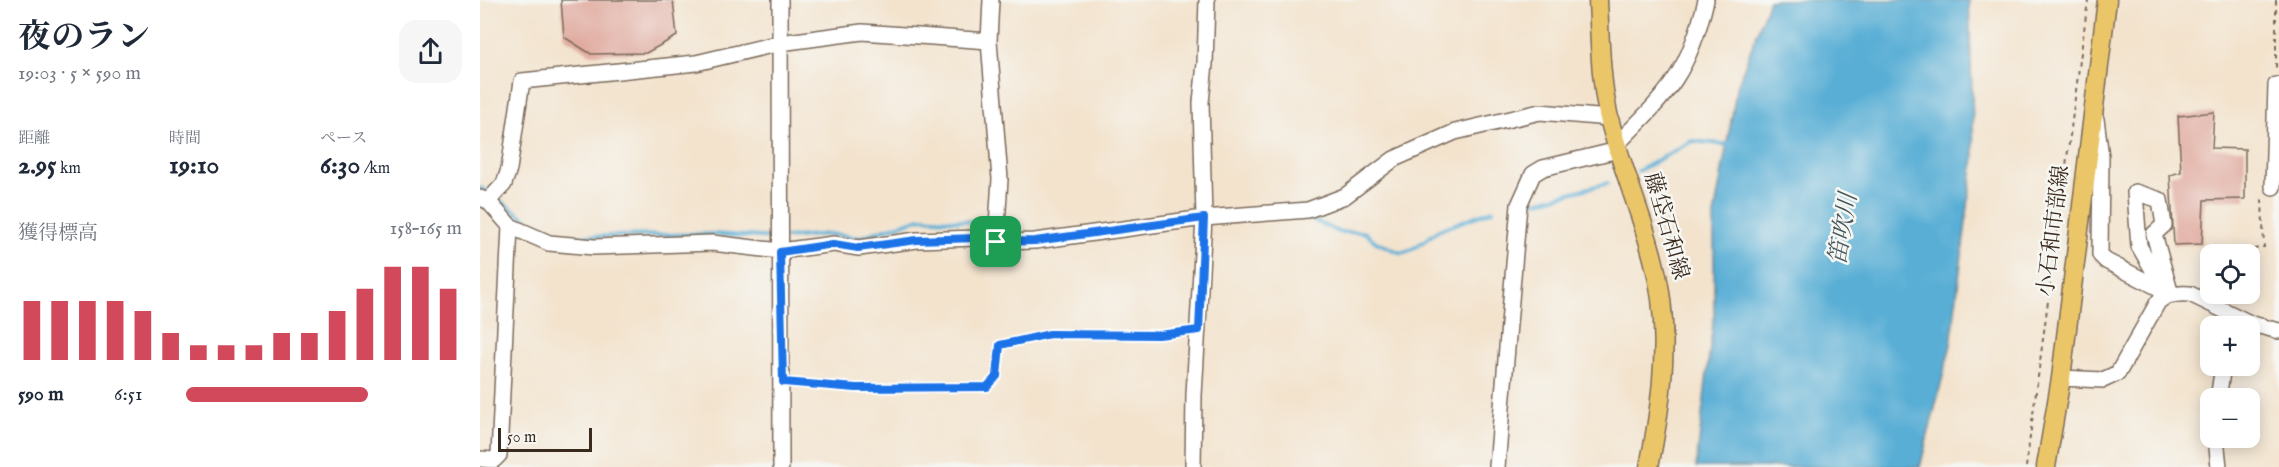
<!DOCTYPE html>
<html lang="ja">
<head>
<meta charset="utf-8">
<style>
  body { margin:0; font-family:"IM FELL English","Noto Serif JP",serif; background:#f6f6f7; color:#1f2937; height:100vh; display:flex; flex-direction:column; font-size:22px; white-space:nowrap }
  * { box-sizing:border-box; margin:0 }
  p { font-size:20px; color:#747a83 }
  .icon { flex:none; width:33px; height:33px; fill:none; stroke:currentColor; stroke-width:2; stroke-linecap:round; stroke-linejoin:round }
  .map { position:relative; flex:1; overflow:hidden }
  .sheet { display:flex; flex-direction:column; background:#fff; width:480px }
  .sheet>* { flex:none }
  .fabs { position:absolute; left:1720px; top:244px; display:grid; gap:12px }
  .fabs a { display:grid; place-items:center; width:60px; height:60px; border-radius:12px; background:#fff; box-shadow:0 3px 15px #0003; font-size:30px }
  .scale { position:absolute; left:18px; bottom:15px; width:94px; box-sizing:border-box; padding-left:6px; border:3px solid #3b2a1e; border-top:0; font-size:16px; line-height:21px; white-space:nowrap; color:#3b2a1e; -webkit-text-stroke:4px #f6f6f2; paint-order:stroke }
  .pin { position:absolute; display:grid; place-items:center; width:51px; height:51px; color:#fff; margin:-26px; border-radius:12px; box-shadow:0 3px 9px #0006 }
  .round { display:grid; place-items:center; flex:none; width:63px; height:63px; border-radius:18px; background:#f6f6f7 }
  .summary { display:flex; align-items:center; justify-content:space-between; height:102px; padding:0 18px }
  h1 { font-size:33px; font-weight:700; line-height:45px }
  .figures { display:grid; grid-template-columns:repeat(3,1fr); gap:9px; height:102px; padding:6px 18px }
  .figures div { display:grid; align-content:center }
  .figures b { font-size:26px; font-weight:700 }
  .figures small { font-size:16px; font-weight:400 }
  .figures p { font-size:16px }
  .chart { height:168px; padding:12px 18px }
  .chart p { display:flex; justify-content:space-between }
  .chart svg { width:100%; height:108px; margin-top:6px; stroke:#d1495b; stroke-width:6 }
  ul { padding:0 18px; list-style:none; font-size:20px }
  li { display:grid; grid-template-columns:96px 72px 1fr; align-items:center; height:45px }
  li i { height:15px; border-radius:8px; background:#d1495b }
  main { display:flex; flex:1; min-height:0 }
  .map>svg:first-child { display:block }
  .water { fill:#58aed5; stroke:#4a6c7a; stroke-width:1.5 }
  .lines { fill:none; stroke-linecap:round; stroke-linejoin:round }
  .stream { stroke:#58aed5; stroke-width:4 }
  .building { fill:#e0a99d }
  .minor-casing { stroke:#7b6b5b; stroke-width:18 }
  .major-casing { stroke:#7b6b5b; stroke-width:21 }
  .path { stroke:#7b6b5b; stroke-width:2; stroke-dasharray:4.5 4.5; stroke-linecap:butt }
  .minor { stroke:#fff; stroke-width:15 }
  .major { stroke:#ebc669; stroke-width:18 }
  .route-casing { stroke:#fff; stroke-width:12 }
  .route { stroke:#1a73e8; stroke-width:8 }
  .labels { text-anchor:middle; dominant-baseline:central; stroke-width:5; stroke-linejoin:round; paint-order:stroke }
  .street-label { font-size:22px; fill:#3b2a1e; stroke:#f6f6f2 }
  .water-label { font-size:24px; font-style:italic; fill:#45585e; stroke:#f6f6f2 }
</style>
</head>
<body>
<main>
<section class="sheet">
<div class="summary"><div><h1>夜のラン</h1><p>19:03 · 5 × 590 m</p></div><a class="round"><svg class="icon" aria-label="share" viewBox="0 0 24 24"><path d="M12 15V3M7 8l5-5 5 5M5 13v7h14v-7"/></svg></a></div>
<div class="figures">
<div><p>距離</p><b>2.95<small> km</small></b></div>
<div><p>時間</p><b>19:10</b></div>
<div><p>ペース</p><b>6:30<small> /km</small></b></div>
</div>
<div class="chart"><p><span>獲得標高</span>158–165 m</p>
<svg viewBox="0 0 160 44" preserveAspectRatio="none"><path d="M5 44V20M15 44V20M25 44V20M35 44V20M45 44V24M55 44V33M65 44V38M75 44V38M85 44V38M95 44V33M105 44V33M115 44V24M125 44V15M135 44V6M145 44V6M155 44V15"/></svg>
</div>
<ul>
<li><b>590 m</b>6:51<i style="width:66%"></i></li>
</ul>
</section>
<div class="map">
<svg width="1799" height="467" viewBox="0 0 1799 467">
  <rect width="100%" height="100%" fill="#f6f6f2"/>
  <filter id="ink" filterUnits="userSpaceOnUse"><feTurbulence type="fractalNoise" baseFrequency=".0167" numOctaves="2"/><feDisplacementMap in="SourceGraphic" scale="12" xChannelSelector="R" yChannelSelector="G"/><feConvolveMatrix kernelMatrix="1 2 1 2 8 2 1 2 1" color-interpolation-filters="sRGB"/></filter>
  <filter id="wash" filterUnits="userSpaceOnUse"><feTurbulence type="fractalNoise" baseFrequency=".008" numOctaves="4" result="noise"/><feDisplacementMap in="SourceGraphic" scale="24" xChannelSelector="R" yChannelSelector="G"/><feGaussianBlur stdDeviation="1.35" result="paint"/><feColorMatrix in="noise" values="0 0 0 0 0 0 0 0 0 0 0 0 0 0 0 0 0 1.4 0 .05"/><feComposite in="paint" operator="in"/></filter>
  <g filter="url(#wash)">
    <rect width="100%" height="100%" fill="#f3e3cd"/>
    <path class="water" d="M1289 0H1489L1494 157 1471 344 1440 467H1216L1234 314V216L1257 87Z"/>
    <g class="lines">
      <path class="stream" d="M1158 171 1212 141 1251 145
        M0 188 10 193
        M16 198 56 226 88 237 232 234 297 238
        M1044 205 1128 183
        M824 216 859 232H884L896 242 921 253 933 249 959 230 1013 210
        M522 225 532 226
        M304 238 349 234 378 238 441 218 512 223"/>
    </g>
    <g id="blocks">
      <path class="building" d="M81 0H193L197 36 166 53 111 54 84 37Z
        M1734 112 1732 148 1765 149V199L1724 200 1722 244 1694 245 1690 175 1701 172 1698 116Z"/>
    </g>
  </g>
  <g filter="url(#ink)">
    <use href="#blocks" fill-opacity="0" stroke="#7b6b5b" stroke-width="1.5"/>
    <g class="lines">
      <g class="minor-casing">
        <path id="minor" d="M300 0 301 467
          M511 0 509 41 520 179 516 242
          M1616 119 1621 157 1620 255 1626 261 1681 289 1682 292
          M1137 144C1188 93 1209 73 1226 0
          M1793 187 1796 85H1799
          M0 198 8 201 30 226 69 243 114 247 232 243 300 251 354 244 379 248 437 240 496 238 516 242 555 241 724 218 828 210 865 196 914 159 975 132 1060 112 1129 118
          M8 201 24 184 29 169 42 81 216 63 300 43 382 32 509 41
          M1688 296 1659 246 1655 192 1680 200 1684 225 1674 234 1691 295
          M1581 378 1623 380 1638 373 1678 302C1686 294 1698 293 1710 294L1772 324 1799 331
          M1738 399 1743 366
          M1736 438 1739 467
          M0 459 14 460 19 455 30 226
          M713 467 714 395 724 218 721 102 725 64 727 0
          M1017 467 1039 205 1053 174 1063 168 1138 150"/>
      </g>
      <g class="major-casing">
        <path id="major" d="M1118 0C1120 40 1120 79 1129 118 1144 179 1173 237 1181 299 1188 355 1180 412 1169 467
          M1566 467 1581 378 1627 0"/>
      </g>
      <path class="path" d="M1796 0V72
        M1747 255 1784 247 1782 200 1785 196
        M315 383 376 389 507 387 517 376 520 345 570 334 679 335 704 332
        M1546 467 1608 0"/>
      <use href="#minor" class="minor"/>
      <use href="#major" class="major"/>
    </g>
  </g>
  <g class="lines" filter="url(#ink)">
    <g class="route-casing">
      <path id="route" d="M724 218 719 330 679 335 570 334 520 345 517 376 507 387 376 388 303 382 300 252 354 244 378 248 437 240 496 238 516 242 555 241Z"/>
    </g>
    <use href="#route" class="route"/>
  </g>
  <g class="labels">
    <g class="street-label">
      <text transform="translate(1186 226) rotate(74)">藤垈石和線</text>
      <text transform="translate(1574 231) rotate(-83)">小石和市部線</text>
    </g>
    <g class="water-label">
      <text transform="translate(1364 229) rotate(-81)">笛吹川</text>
    </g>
  </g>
</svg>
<div class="fabs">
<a><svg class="icon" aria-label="locate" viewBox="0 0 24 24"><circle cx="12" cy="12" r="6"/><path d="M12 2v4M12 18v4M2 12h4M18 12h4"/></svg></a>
<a>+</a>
<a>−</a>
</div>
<div class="scale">50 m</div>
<div class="pin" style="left:516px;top:242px;background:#1e9e55"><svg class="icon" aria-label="arrive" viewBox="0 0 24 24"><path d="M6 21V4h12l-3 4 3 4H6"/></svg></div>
</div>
</main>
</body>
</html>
